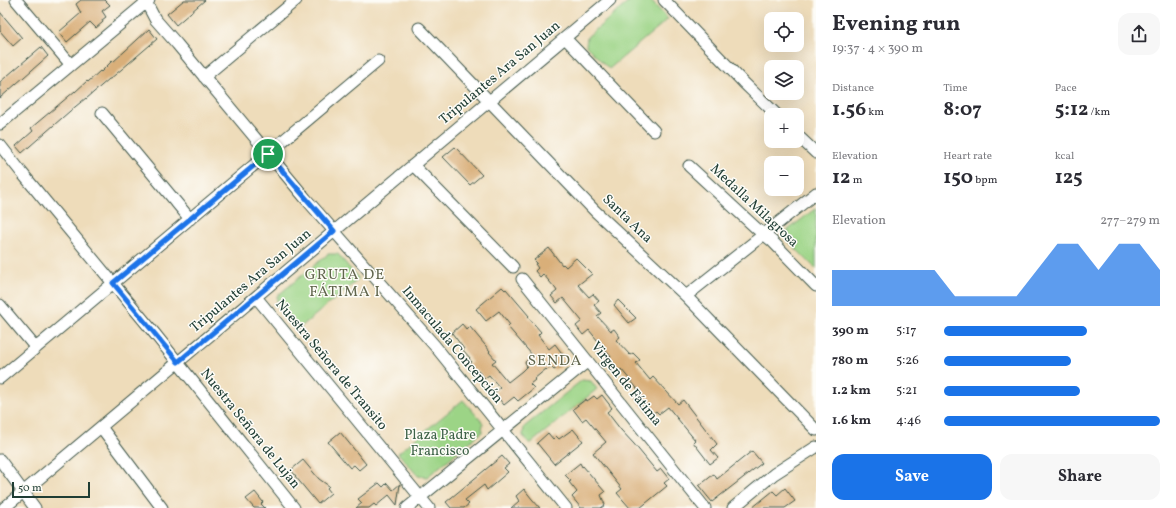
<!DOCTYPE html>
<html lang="en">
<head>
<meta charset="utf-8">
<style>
  body { margin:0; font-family:Vollkorn,serif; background:#f7f7f7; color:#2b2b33; height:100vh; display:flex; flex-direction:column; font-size:15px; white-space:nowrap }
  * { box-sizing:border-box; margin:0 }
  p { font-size:13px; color:#7c7c81 }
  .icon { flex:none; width:22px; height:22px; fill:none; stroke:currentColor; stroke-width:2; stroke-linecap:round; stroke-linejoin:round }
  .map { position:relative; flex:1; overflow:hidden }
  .sheet { display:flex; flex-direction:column; background:#fff; width:360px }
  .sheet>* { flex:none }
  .tools { position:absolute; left:764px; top:12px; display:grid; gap:8px }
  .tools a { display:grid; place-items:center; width:40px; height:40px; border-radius:8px; background:#fff; box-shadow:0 4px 16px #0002; font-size:20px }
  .scale { position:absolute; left:12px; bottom:10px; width:78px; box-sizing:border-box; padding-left:4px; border:2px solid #1f3d34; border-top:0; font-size:11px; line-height:14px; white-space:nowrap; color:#1f3d34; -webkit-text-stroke:3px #fdfcf7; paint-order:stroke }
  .pin { position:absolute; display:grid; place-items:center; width:34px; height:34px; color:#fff; margin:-17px; border:2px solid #fff; border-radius:50%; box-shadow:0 1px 4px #0007 }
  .round { display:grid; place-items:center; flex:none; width:42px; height:42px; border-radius:12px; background:#f7f7f7 }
  .head { display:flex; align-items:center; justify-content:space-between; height:68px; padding:0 16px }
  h1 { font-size:22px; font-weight:700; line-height:30px }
  .figures { display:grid; grid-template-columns:repeat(3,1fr); gap:6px; height:68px; padding:4px 16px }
  .figures div { display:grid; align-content:center }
  .figures b { font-size:20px; font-weight:700 }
  .figures small { font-size:11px; font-weight:400 }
  .figures p { font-size:11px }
  .chart { height:112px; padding:8px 16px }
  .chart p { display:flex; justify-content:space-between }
  .chart svg { width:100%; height:72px; margin-top:4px; fill:#1a73e8; opacity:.7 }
  .action { display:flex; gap:8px; margin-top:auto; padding:8px 16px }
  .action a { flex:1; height:46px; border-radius:12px; background:#1a73e8; color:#fff; font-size:16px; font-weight:700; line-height:46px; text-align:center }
  .action a+a { background:#f7f7f7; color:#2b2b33 }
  ul { padding:0 16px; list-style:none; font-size:13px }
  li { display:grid; grid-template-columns:64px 48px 1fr; align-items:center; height:30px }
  li i { height:10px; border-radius:5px; background:#1a73e8 }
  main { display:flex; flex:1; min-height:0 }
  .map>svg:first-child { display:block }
  .green { fill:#9cd486; stroke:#5e885d }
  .building { fill:#d9af79 }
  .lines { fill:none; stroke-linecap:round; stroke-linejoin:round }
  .street-casing { stroke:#3e5548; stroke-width:13 }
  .street { stroke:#fff; stroke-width:11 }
  .route-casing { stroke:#fff; stroke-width:8 }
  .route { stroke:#1a73e8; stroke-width:5 }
  .labels { text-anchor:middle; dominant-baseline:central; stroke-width:3; stroke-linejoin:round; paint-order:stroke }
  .street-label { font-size:14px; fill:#1f3d34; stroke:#fdfcf7 }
  .park-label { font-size:14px; fill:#3e6348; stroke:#fdfcf7 }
  .neighbourhood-label { font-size:15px; letter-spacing:1px; fill:#60654c; stroke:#fdfcf7 }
</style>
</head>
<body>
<main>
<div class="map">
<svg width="816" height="508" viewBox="0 0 816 508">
  <rect width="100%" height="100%" fill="#fdfcf7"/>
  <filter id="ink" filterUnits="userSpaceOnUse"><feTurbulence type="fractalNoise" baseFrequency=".025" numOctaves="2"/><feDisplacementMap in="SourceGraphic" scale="8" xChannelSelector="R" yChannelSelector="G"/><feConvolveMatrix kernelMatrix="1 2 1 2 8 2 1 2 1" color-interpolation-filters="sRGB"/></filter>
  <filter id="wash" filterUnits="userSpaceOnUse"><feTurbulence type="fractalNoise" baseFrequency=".012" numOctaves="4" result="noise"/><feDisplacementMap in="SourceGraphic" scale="16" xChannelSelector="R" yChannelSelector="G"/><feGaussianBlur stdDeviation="0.9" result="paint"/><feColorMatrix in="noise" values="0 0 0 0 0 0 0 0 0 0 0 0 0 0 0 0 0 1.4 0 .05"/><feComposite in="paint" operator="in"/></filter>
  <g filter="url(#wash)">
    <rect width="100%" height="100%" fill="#eedcba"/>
    <path class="green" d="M631 0H650L668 19 609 69 586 46 587 37Z
      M816 208V269L787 240 788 230Z
      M328 254H338L359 279 297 330 277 306V296Z
      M582 380 591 381 597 389 530 444 523 436 524 427Z
      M463 400 483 423 482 432 427 477 418 476 398 453Z"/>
    <g id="blocks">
      <path class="building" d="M81 0H105L110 5 102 11 106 17 102 20 103 22 96 28 90 22 67 42 59 32 81 13 76 4Z
        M184 0H205L176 25 167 14Z
        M0 12 22 38 13 46 0 31Z
        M149 29 157 39 122 69 110 79H109L86 99V98L70 111 22 153 16 146 33 131 31 128 75 91V92L87 81 88 82 100 71 101 72 112 61 113 62Z
        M41 47 48 56 0 98V82Z
        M455 147 482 175 470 185 443 157Z
        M549 248 562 265 563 264 566 267 576 258 592 274 578 285 589 297 593 294 599 301 594 305 601 313 597 316 611 331 614 329 620 337 616 340 630 355 633 353 640 360 636 363 650 380 653 377 678 404 683 400 717 444 711 450 718 458 710 464 693 442 695 440 668 407 659 414 656 411 650 416 635 398 641 393 621 369 615 374 606 362 611 357 589 330 583 335 576 326 582 321 563 298 557 303 551 296 557 291 555 288 543 274 540 277 535 271 538 268 535 264 537 263 534 260Z
        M502 287 505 290 506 289 529 316 528 317 541 332 538 335 549 349 555 344 564 356 560 359 564 364 558 369 557 368 554 370 551 367 547 370 546 369 534 379 535 380 530 384 534 388 518 401 514 397 504 405 494 393 500 388 489 375 485 378 476 369 472 373 467 366 472 362 469 359 470 358 463 350 464 349 452 333 462 324 467 330 470 327 490 351 489 352 496 360 492 363 508 382 522 371 527 366 525 362 533 356 508 327 510 325 499 311 486 321 476 309Z
        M618 300 636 318 629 323 614 305Z
        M602 395 612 408 607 412 621 430 634 444 657 472 661 469 669 479 664 483 667 486 640 508H630L617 493 622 489 593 453 606 442 586 418 582 421 573 409 586 399 587 401 594 396 597 399Z
        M573 429 583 441 554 464 537 443 548 433 553 439 556 436 559 439Z
        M340 432 366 464 359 470 354 465 350 468 328 442Z
        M752 451 762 463 712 502 699 486 714 474 717 479Z
        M502 456 509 464 504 468 508 472 487 490 484 485 465 500 469 504 464 508H451L446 502Z
        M303 460 319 479 329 486 327 488 331 493 318 504 295 476H296L291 470Z
        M580 463 582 467 583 466 605 492 601 495 605 505 601 508H581L572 497 577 492 569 482 571 481 565 475Z
        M379 483 383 487 387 483 393 490 400 484 397 505 389 495 376 506 374 504 369 508H356L362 503 358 499Z
        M785 488 795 501 785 508H752L773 491 777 495Z
        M524 489 532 499 540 508H511L519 501 516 496Z
        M255 492 263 502 261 504 265 508H254L246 499Z"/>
    </g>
  </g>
  <g filter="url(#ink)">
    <use href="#blocks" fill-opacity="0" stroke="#3e5548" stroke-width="1"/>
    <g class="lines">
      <g class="street-casing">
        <path id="street" d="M16 0 71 65
          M145 0 155 19 177 44 306 199 435 346 566 508
          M664 0 743 82 777 115
          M419 28 595 211 686 296 816 430
          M565 38 654 131
          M204 77 296 0
          M102 113 190 219
          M0 124 149 0
          M797 135 816 153
          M0 145 22 173 155 334 294 508
          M413 165 513 267
          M689 166 756 228 772 241 816 286
          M522 279 705 508
          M686 296 816 193
          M256 297 429 508
          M0 305 36 348
          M0 378 378 61
          M101 427 162 508
          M0 460 35 508
          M4 508 610 0
          M407 508 588 361
          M733 508 774 474 816 447"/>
      </g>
      <use href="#street" class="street"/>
    </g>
  </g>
  <g class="lines" filter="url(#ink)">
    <g class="route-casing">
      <path id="route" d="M268 154 334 231 178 362 113 283Z"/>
    </g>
    <use href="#route" class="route"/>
  </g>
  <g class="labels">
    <g class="street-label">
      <text transform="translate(500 73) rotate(-40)">Tripulantes Ara San Juan</text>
      <text transform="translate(754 206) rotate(43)">Medalla Milagrosa</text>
      <text transform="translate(627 219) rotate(44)">Santa Ana</text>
      <text transform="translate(251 281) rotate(-40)">Tripulantes Ara San Juan</text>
      <text transform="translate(452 345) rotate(50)">Inmaculada Concepción</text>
      <text transform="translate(331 365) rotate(50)">Nuestra Señora de Transito</text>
      <text transform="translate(626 384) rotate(51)">Virgen de Fátima</text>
      <text transform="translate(250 429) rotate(51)">Nuestra Señora de Lujan</text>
    </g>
    <g class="park-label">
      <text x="440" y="435">Plaza Padre<tspan x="440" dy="16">Francisco</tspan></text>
    </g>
    <g class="neighbourhood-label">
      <text x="345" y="275">GRUTA DE<tspan x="345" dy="17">FÁTIMA I</tspan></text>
      <text x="555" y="361">SENDA</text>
    </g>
  </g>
</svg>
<div class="tools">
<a><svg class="icon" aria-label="locate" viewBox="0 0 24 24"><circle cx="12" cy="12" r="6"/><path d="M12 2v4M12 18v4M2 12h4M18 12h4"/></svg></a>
<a><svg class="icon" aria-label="layers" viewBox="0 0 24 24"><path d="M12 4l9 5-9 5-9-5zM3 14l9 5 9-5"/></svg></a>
<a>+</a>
<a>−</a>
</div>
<div class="scale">50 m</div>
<div class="pin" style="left:268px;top:154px;background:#1e9e55"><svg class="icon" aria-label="arrive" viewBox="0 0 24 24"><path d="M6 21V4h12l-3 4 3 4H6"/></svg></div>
</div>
<section class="sheet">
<div class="head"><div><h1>Evening run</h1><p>19:37 · 4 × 390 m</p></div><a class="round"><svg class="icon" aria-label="share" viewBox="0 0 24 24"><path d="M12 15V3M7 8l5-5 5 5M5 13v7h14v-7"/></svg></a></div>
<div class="figures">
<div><p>Distance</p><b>1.56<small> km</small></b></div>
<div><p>Time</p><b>8:07</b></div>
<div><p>Pace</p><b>5:12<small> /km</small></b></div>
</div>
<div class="figures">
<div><p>Elevation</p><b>12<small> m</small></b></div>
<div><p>Heart rate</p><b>150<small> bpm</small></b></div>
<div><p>kcal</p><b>125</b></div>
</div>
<div class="chart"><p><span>Elevation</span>277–279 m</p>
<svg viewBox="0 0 160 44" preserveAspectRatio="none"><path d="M0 44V22L10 22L20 22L30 22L40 22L50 22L60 38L70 38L80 38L90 38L100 22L110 6L120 6L130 22L140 6L150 6L160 22V44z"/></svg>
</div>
<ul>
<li><b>390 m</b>5:17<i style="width:66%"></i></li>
<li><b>780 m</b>5:26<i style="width:59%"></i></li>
<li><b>1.2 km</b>5:21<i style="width:63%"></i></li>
<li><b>1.6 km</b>4:46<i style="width:100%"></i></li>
</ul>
<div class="action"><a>Save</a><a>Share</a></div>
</section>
</main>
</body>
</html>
